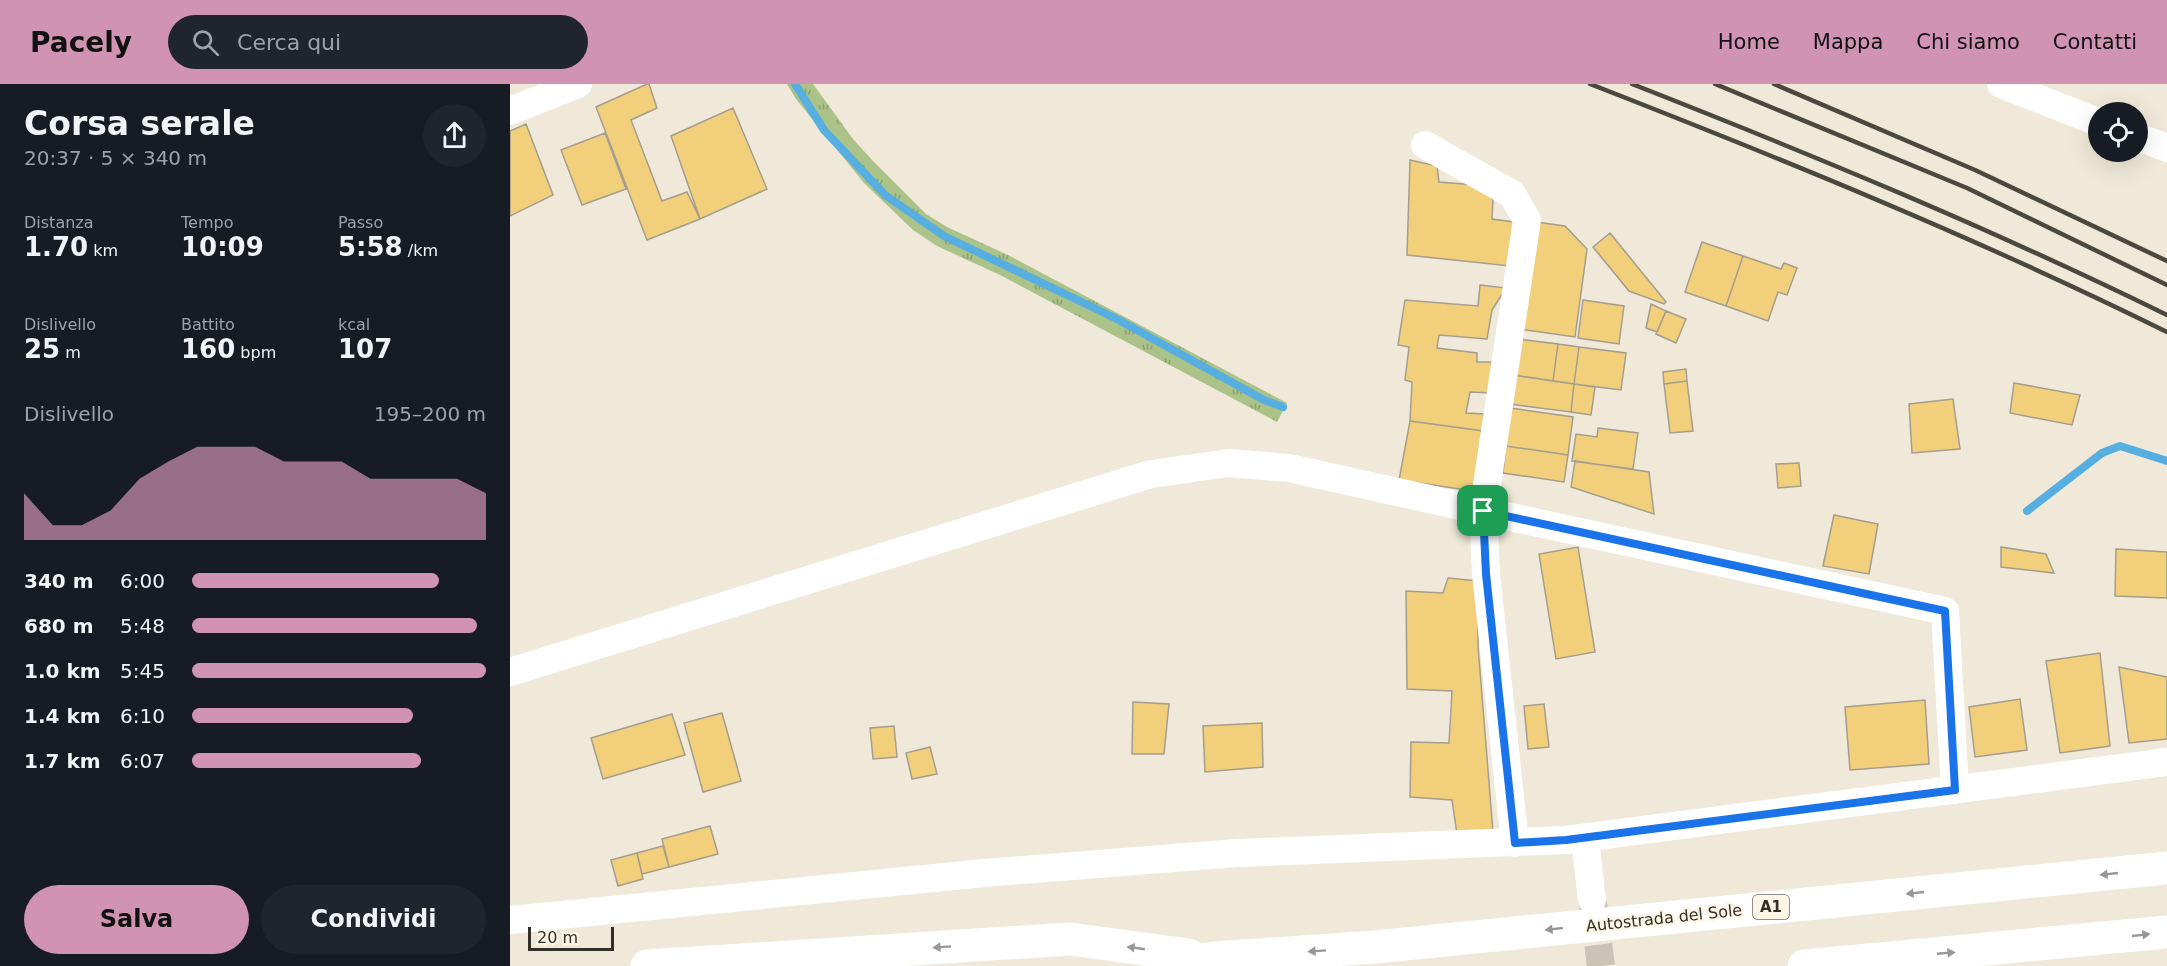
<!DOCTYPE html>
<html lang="it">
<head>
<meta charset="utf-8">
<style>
  body { margin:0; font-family:"DejaVu Sans",sans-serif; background:#20242c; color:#f1f3f6; height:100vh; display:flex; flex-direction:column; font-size:22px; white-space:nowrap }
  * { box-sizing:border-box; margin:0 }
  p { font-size:20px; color:#9ea1a6 }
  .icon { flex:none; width:33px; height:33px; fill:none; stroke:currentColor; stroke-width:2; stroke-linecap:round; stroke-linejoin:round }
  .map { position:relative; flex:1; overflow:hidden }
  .side { display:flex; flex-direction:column; background:#171b24; width:510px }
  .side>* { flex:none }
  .controls { position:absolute; left:1578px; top:18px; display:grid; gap:12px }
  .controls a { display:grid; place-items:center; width:60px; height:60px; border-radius:50%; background:#171b24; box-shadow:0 6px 24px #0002; font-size:30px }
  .scale { position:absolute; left:18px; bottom:15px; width:86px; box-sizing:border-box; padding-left:6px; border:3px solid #322f29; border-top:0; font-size:16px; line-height:21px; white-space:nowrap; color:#322f29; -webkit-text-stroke:4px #fdf6e6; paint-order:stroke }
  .pin { position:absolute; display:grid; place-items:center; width:51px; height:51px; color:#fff; margin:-26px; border-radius:12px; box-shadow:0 3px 9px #0006 }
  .round { display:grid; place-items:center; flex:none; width:63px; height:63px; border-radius:32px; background:#20242c }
  .overview { display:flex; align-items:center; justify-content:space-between; height:102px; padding:0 24px }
  h1 { font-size:33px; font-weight:700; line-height:45px }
  .metrics { display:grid; grid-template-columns:repeat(3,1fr); gap:9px; height:102px; padding:6px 24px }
  .metrics div { display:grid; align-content:center }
  .metrics b { font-size:26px; font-weight:700 }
  .metrics small { font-size:16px; font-weight:400 }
  .metrics p { font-size:16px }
  .chart { height:168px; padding:12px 24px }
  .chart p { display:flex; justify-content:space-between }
  .chart svg { width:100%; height:108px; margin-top:6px; fill:#d193b2; opacity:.7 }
  .cta { display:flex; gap:12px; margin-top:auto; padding:12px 24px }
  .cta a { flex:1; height:69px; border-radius:36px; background:#d193b2; color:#111; font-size:24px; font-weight:700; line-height:69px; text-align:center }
  .cta a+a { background:#20242c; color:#f1f3f6 }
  ul { padding:0 24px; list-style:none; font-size:20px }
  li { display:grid; grid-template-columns:96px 72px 1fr; align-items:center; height:45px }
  li i { height:15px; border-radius:8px; background:#d193b2 }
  header { display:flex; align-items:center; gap:36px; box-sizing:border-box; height:84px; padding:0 30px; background:#d193b2; color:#111 }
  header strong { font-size:28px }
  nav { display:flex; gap:33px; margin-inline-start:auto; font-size:21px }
  .search { width:420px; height:54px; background:#20242c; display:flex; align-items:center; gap:15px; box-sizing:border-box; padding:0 21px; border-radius:33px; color:#9ea1a6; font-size:22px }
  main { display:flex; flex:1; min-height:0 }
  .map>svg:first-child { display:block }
  .grass { fill:url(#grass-tufts) }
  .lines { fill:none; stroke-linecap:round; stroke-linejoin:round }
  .stream { stroke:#57aee1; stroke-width:8 }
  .building { fill:#f2cf7a; stroke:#a49e8f; stroke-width:1.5 }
  .minor-tunnel { stroke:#cac4b6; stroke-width:28; stroke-dasharray:28 14; stroke-linecap:butt }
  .minor { stroke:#fff; stroke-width:28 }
  .motorway { stroke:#fff; stroke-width:33 }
  .rail { stroke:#4b4840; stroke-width:4.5 }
  .oneway { fill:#989794 }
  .route-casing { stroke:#fff; stroke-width:12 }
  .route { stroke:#1a73e8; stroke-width:8 }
  .labels { text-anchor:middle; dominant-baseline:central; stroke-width:5; stroke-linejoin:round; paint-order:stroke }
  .shield { fill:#fdf6e6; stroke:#6f6b62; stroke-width:1.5 }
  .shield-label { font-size:15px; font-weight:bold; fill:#322f29 }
  .street-label { font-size:16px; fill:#322f29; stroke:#fdf6e6 }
</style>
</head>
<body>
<header>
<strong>Pacely</strong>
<div class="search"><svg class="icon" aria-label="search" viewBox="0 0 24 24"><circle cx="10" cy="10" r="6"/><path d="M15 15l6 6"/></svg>Cerca qui</div>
<nav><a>Home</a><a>Mappa</a><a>Chi siamo</a><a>Contatti</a></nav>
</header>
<main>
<section class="side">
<div class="overview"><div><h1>Corsa serale</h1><p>20:37 · 5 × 340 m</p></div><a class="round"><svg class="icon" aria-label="share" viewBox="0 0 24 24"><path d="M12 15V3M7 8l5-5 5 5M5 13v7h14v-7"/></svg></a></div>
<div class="metrics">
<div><p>Distanza</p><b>1.70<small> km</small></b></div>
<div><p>Tempo</p><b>10:09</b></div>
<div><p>Passo</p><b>5:58<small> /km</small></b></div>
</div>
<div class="metrics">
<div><p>Dislivello</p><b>25<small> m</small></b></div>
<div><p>Battito</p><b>160<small> bpm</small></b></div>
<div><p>kcal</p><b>107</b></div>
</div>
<div class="chart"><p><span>Dislivello</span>195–200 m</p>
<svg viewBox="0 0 160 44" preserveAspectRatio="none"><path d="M0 44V25L10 38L20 38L30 32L40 19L50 12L60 6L70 6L80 6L90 12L100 12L110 12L120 19L130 19L140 19L150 19L160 25V44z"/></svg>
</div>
<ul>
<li><b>340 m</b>6:00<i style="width:84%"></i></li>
<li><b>680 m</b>5:48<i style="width:97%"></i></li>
<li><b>1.0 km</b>5:45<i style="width:100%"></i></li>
<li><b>1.4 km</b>6:10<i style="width:75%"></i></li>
<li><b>1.7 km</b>6:07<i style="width:78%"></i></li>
</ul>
<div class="cta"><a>Salva</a><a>Condividi</a></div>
</section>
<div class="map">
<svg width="1657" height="882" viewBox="0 0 1657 882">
  <defs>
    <pattern id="grass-tufts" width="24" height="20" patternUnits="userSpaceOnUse" patternTransform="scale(1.5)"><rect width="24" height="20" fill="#abc389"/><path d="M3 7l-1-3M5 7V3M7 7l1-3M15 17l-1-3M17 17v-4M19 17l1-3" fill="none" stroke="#8c9f70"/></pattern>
  </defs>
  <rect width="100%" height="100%" fill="#f0e9d9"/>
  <path class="grass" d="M277 0H303L343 55 362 76 416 130 437 143 500 172 777 319 767 338 490 191 427 162 403 146 354 99 286 15Z"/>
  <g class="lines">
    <path class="stream" d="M285 0 314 46 375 111 434 152 605 234 754 316 773 323
      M1517 427 1592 369 1610 362 1657 377"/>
  </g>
  <path class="building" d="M137 0H139L147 24 121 36 152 117 177 108 190 135 137 156 86 23Z
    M223 24 257 105 190 135 161 52Z
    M16 40 43 111 0 132V47Z
    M95 49 116 105 72 121 51 66Z
    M900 76 927 82 929 98 966 101 983 115 982 135 1004 138 1000 182 897 171Z
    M1026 138 1055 142 1077 165 1065 253 1008 245Z
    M1100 149 1156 218 1154 220 1119 207 1083 163Z
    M1192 158 1233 172 1216 222 1175 208Z
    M1233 172 1271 185 1274 179 1287 184 1277 211 1268 208 1258 237 1216 222Z
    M970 201 996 204 982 226 977 255 929 251 927 264 967 269V278H983L982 309 960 308 956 329 974 330 973 347 900 337 902 298 895 296 899 263 888 261 895 216 968 222Z
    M1073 216 1114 222 1109 260 1068 254Z
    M1141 220 1156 227 1147 248 1136 244Z
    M1156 227 1176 235 1166 259 1146 250Z
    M1008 255 1048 260 1043 297 1003 291Z
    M1048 260 1069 263 1064 300 1043 297Z
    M1069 263 1116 269 1111 306 1064 300Z
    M1176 285 1177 297 1154 300 1153 288Z
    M1003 291 1064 300 1061 328 999 320Z
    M1177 297 1183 347 1160 349 1154 300Z
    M1504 299 1570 311 1562 341 1500 329Z
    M1064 300 1085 303 1081 331 1061 328Z
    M1443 315 1450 365 1402 369 1399 320Z
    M1001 324 1063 333 1058 371 996 362Z
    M900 337 973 347 963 407 889 396Z
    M1088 344 1128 349 1123 385 1062 377 1066 350 1087 353Z
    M996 362 1058 371 1054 398 993 389Z
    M1065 377 1139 388 1144 430 1061 403Z
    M1289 379 1291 402 1268 404 1266 380Z
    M1324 431 1368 440 1359 490 1313 482Z
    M1068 463 1085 568 1046 575 1029 470Z
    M1491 463 1536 470 1544 489 1491 483Z
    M1606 465 1657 468V514L1605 512Z
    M938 494 968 497V562L983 748 947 750 942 716 900 713 901 658 939 659 942 607 897 605 896 507 933 509Z
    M1590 569 1600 662 1550 669 1536 577Z
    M1609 583 1657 593V655L1619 659Z
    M1510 615 1517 666 1465 673 1459 623Z
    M1415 616 1419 680 1340 686 1335 623Z
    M623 618 659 620 654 670H622Z
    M1034 620 1039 663 1018 665 1014 622Z
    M212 629 231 697 193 708 174 639Z
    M162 630 175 671 93 695 81 654Z
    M752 639 753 683 695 688 693 642Z
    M384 642 387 673 363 675 360 644Z
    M420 663 427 690 402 695 396 669Z
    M200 742 208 770 159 783 152 755Z
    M153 762 159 783 132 790 127 769Z
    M127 769 133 795 108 802 101 776Z"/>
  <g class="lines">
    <path class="minor-tunnel" d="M1083 819 1091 882"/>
    <path class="minor" d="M1491 0 1588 38
      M0 27 68 0
      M1628 53 1657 64
      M0 588 641 390 719 379 779 384 973 427 1017 136 1002 110 915 61
      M1075 754 1082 816
      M1005 759 976 490 973 427 1435 527 1445 706
      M0 836 474 789 727 769 1056 756 1657 678"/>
    <path class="motorway" d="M137 882 560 855 679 871
      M651 882 704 874 865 863 1657 784
      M1294 882 1657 848"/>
    <path class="rail" d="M1080 0C1275 76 1469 155 1657 248
      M1122 0C1303 71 1482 145 1657 231
      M1205 0 1457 104 1657 201
      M1264 0 1465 86 1657 177"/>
  </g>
  <defs><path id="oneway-solid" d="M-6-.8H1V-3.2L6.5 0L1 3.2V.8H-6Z" transform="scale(1.5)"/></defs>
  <g class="oneway">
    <use href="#oneway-solid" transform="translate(1599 790) rotate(174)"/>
    <use href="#oneway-solid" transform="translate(1405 809) rotate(174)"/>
    <use href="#oneway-solid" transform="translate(1044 845) rotate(174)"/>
    <use href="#oneway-solid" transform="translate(1631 851) rotate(-6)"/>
    <use href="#oneway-solid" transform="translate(432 863) rotate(176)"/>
    <use href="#oneway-solid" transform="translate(626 864) rotate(-172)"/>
    <use href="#oneway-solid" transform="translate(807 867) rotate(176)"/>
    <use href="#oneway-solid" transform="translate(1436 869) rotate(-5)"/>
  </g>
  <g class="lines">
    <g class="route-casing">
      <path id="route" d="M973 427 1435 527 1445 706 1056 756 1005 759 976 490Z"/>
    </g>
    <use href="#route" class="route"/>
  </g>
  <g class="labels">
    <rect class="shield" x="1243" y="811" width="36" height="24" rx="4.5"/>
    <g class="shield-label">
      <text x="1261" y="823">A1</text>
    </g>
    <g class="street-label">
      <text transform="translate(1154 834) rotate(-6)">Autostrada del Sole</text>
    </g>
  </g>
</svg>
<div class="controls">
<a><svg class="icon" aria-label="locate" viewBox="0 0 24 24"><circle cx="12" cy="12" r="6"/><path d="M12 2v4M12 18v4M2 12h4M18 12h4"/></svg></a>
</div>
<div class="scale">20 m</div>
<div class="pin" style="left:973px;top:427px;background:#1e9e55"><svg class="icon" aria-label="arrive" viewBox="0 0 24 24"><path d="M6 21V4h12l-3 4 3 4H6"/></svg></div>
</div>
</main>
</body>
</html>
